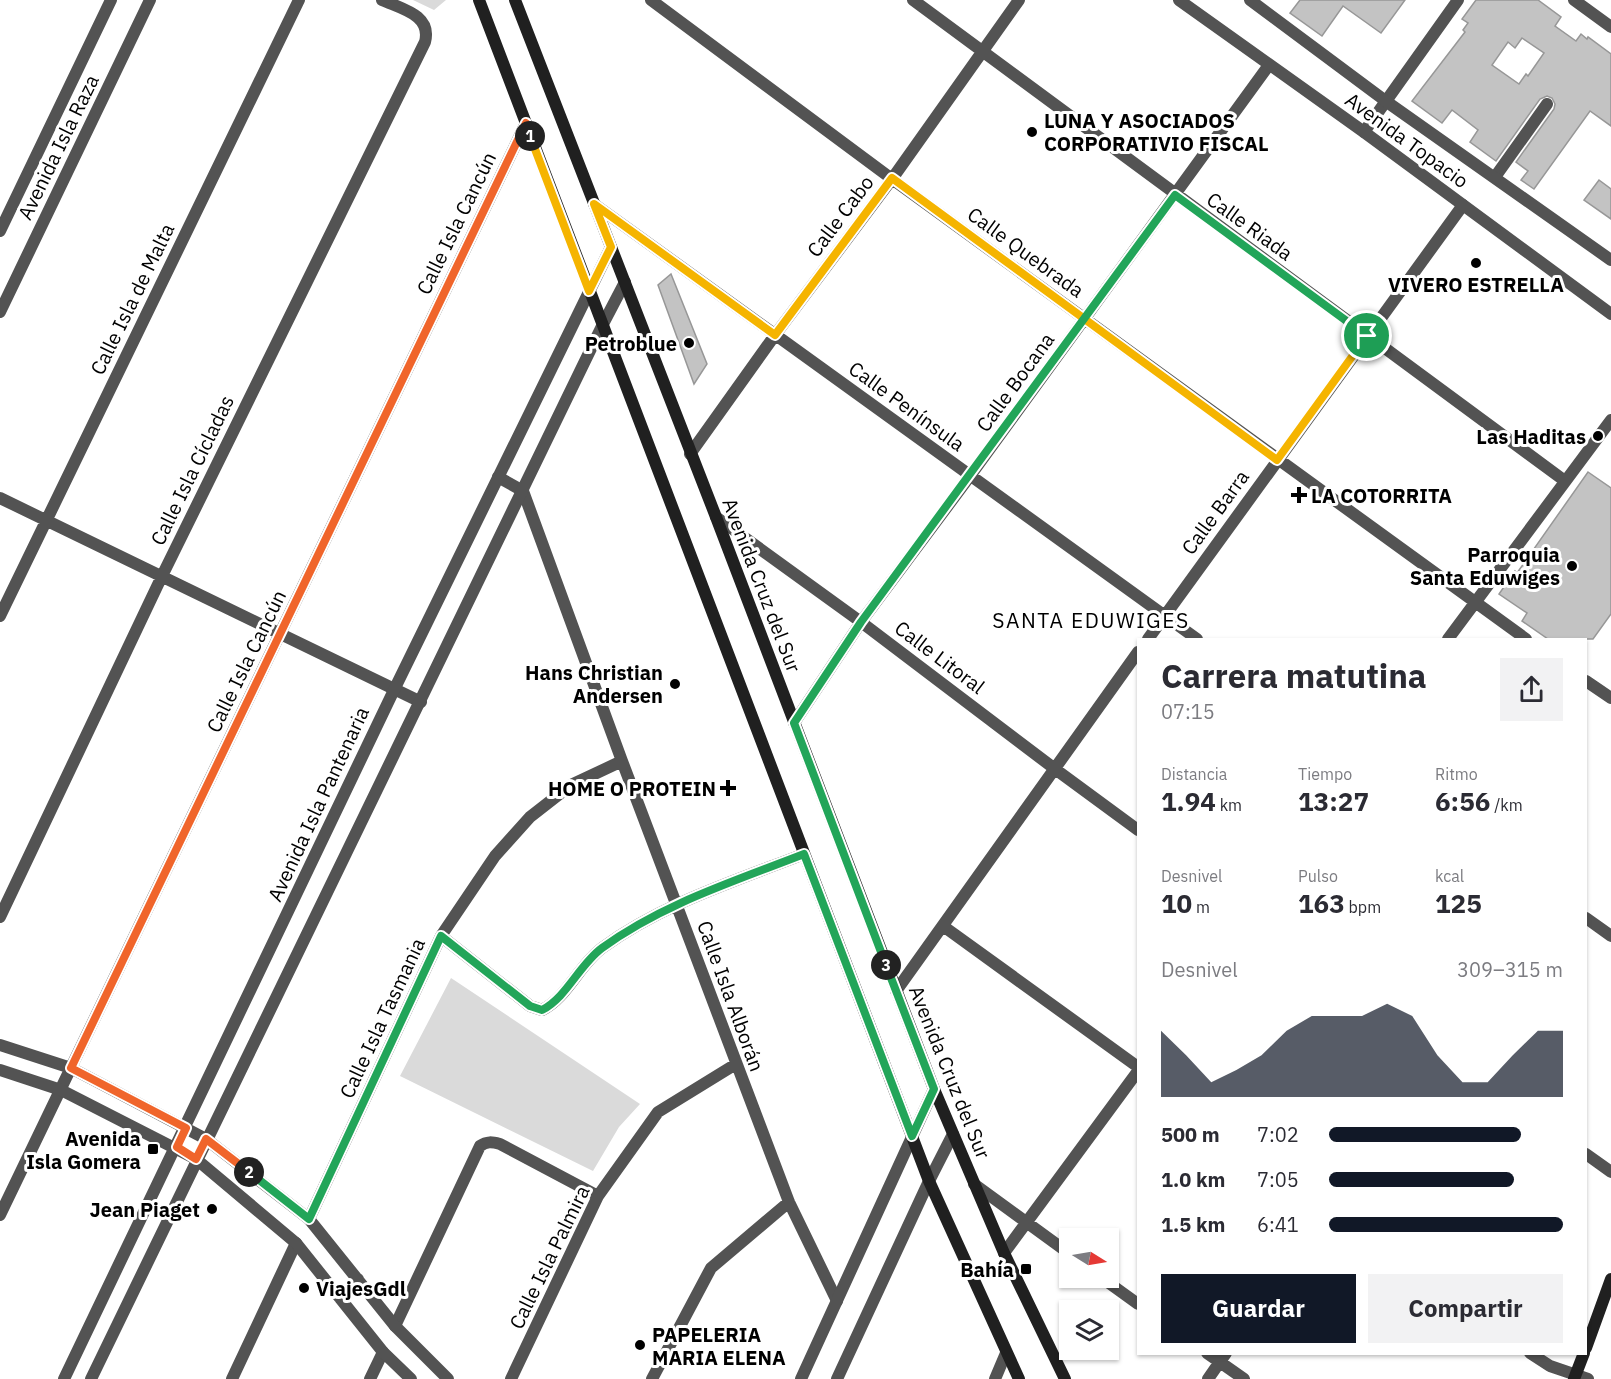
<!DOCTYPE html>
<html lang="es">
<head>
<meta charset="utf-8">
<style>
  body { margin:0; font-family:"IBM Plex Sans",sans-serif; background:#f2f2f3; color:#2b2b33; height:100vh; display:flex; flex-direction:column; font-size:22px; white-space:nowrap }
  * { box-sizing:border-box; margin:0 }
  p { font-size:20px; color:#7c7c81 }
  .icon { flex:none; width:33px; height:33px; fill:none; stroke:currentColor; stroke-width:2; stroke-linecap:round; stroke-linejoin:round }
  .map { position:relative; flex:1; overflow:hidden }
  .details { position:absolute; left:1137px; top:638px; width:450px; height:717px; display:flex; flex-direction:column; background:#fff; border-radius:0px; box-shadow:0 2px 4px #0004 }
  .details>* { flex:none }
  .needle { width:39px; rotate:101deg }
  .buttons { position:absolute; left:1059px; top:1228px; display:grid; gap:12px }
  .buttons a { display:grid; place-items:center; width:60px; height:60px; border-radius:0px; background:#fff; box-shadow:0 2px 4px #0004; font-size:30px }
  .pin { position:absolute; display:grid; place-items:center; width:51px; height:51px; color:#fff; margin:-26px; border:3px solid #fff; border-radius:50%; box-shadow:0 2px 6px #0007 }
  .km { position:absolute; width:30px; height:30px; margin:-15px; border-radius:50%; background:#222; color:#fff; font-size:16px; line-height:30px; text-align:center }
  .round { display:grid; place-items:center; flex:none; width:63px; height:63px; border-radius:0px; background:#f2f2f3 }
  .summary { display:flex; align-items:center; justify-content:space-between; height:102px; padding:0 24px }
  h1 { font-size:33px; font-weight:800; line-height:45px }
  .figures { display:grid; grid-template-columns:repeat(3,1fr); gap:9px; height:102px; padding:6px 24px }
  .figures div { display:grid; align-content:center }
  .figures b { font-size:26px; font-weight:800 }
  .figures small { font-size:16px; font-weight:400 }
  .figures p { font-size:16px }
  .chart { height:168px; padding:12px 24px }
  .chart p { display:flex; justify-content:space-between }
  .chart svg { width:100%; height:108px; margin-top:6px; fill:#111827; opacity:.7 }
  .primary-button { display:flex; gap:12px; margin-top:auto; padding:12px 24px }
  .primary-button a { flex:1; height:69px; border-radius:0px; background:#111827; color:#fff; font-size:24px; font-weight:800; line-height:69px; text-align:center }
  .primary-button a+a { background:#f2f2f3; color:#2b2b33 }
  ul { padding:0 24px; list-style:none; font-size:20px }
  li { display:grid; grid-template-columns:96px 72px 1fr; align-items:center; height:45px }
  li i { height:15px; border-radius:8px; background:#111827 }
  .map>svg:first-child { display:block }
  .green { fill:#dadada }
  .building { fill:#c3c3c3; stroke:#979797; stroke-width:1.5; fill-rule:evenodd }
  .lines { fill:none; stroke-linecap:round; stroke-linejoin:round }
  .minor { stroke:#535353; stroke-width:12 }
  .tertiary { stroke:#535353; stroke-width:12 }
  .secondary { stroke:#202020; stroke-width:12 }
  .split-1-casing { stroke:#fff; stroke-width:12 }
  .split-2-casing { stroke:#fff; stroke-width:12 }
  .split-3-casing { stroke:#fff; stroke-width:12 }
  .split-4-casing { stroke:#fff; stroke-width:12 }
  .split-1 { stroke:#f5b400; stroke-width:8 }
  .split-2 { stroke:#f0652b; stroke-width:8 }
  .split-3 { stroke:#22a559; stroke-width:8 }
  .split-4 { stroke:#22a559; stroke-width:8 }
  .poi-dot { fill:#000; stroke:#fff; stroke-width:2 }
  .labels { text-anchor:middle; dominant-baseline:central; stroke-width:6; stroke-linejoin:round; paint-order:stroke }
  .poi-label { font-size:20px; font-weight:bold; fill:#000; stroke:#fff; text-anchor:end }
  .street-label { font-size:20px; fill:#000; stroke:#fff }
  .neighbourhood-label { font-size:21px; letter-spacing:1.5px; fill:#000; stroke:#fff }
</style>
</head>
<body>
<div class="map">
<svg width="1611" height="1379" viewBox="0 0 1611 1379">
  <rect width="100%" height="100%" fill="#fff"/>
  <path class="green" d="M413 0H446L434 10Z
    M451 978 640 1104 619 1127 593 1171 400 1076Z"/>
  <path class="building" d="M1300 0H1405L1381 33 1343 6 1322 36 1290 13Z
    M1476 0H1538L1561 17 1555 26 1576 41 1581 34 1587 39 1588 37 1611 54V126L1590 111 1534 189 1521 180 1528 171 1516 162 1554 109 1555 104 1552 98 1547 96 1540 99 1496 161 1470 142 1478 130 1452 110 1442 123 1412 101 1465 32 1463 30 1468 23 1462 19ZM1522 38 1544 53 1528 76 1526 74 1519 84 1492 65 1508 42 1515 48Z
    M1599 180 1611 189V219L1584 200Z
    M671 274 707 364 694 384 658 285Z
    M1588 472 1611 488V614L1593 639H1548L1522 621 1527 613 1499 594 1515 571 1517 573Z"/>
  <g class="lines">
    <path class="minor" d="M651 0 892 179 1526 639
      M913 0 1565 481
      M1574 0 1611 27
      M1364 132 1458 0
      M1495 177 1547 104
      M594 204 1197 639
      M690 454 775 335 892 179 1019 0
      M498 477 523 491 622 761 789 1202 837 1301
      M0 498 421 702
      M716 517 861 622 1055 769 1138 830
      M0 616 299 0
      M1148 639 1463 205
      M1448 639 1611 420
      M1586 681 1611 698
      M794 723 861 622 970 476 1269 65
      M0 917 162 576 425 42C432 15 402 9 382 0
      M1586 918 1611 936
      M943 926 1138 1067
      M441 936 530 1006 542 1010C567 998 579 965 602 948 662 904 735 881 804 854
      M896 991 1138 652
      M1586 1154 1611 1172
      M974 1184 1070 1254
      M0 1215 526 123
      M309 1219 441 936 495 856 530 817 571 785 622 761
      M1004 1253 1138 1071
      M1102 1278 1138 1304
      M395 1326 480 1146C487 1141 492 1142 500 1144L598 1196
      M1207 1353 1244 1379
      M1530 1353 1550 1366 1588 1379
      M232 1379 296 1243
      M370 1379 383 1352
      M511 1379 598 1196 658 1112 736 1064
      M652 1379 711 1268 789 1202
      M995 1379 1006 1353
      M1208 1379 1226 1353"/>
    <path class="tertiary" d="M1179 0 1364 132 1611 314
      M1250 0 1387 102 1611 260
      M0 231 111 0
      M0 312 150 0
      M0 1045 71 1068 206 1139 309 1219 395 1326 448 1379
      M0 1070 61 1090 196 1159 296 1243 383 1352 411 1379
      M340 1298 358 1279
      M64 1379 394 690 611 247
      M91 1379C259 1027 434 678 602 326L625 282
      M801 1379 934 1089
      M837 1379 929 1181 953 1134"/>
    <path class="secondary" d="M479 0 929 1181 1019 1379
      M515 0 716 517 934 1089 1004 1253 1065 1379
      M1586 1348 1611 1279
      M1574 1379 1584 1353"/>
  </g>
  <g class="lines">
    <g class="split-1-casing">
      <path id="split-1" d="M530 136 589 291 611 247 594 204 775 335 892 178 1277 460 1367 336"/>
    </g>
    <g class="split-2-casing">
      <path id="split-2" d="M249 1172 206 1139 196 1159 177 1147 186 1128 71 1068 526 123 530 136"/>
    </g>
    <g class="split-3-casing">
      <path id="split-3" d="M249 1172 309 1219 441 936 530 1006 542 1010C567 997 579 965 602 948 662 904 735 881 804 854L912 1136 934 1089 886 965"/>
    </g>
    <g class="split-4-casing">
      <path id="split-4" d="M886 965 794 723 861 622 1175 195 1367 336"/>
    </g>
    <use href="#split-1" class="split-1"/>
    <use href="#split-2" class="split-2"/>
    <use href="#split-3" class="split-3"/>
    <use href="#split-4" class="split-4"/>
  </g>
  <g class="poi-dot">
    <circle cx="1032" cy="132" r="6"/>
    <circle cx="1476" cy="263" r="6"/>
    <circle cx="689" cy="343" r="6"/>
    <circle cx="1598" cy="436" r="6"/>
    <path d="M1296 486h6v6h6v6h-6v6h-6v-6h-6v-6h6z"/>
    <circle cx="1572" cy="566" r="6"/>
    <circle cx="675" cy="684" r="6"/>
    <path d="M725 779h6v6h6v6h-6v6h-6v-6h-6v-6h6z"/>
    <rect x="147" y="1143" width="12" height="12" rx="3"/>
    <circle cx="212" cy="1209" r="6"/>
    <rect x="1020" y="1263" width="12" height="12" rx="3"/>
    <circle cx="304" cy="1288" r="6"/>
    <circle cx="640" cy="1345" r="6"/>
  </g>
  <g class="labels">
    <g class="poi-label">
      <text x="1044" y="120" text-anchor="start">LUNA Y ASOCIADOS<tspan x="1044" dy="23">CORPORATIVIO FISCAL</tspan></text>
      <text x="1476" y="284" text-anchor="middle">VIVERO ESTRELLA</text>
      <text x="677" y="343">Petroblue</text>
      <text x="1586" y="436">Las Haditas</text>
      <text x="1311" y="495" text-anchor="start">LA COTORRITA</text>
      <text x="1560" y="554">Parroquia<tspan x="1560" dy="23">Santa Eduwiges</tspan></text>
      <text x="663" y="672">Hans Christian<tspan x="663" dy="23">Andersen</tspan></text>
      <text x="716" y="788">HOME O PROTEIN</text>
      <text x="141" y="1138">Avenida<tspan x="141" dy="23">Isla Gomera</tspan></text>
      <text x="200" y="1209">Jean Piaget</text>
      <text x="1014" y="1269">Bahía</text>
      <text x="316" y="1288" text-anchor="start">ViajesGdl</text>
      <text x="652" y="1334" text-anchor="start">PAPELERIA<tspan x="652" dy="23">MARIA ELENA</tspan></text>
    </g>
    <g class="street-label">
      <text transform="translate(1407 140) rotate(36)">Avenida Topacio</text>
      <text transform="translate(58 147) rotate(-64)">Avenida Isla Raza</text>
      <text transform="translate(840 216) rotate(-53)">Calle Cabo</text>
      <text transform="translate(456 223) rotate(-64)">Calle Isla Cancún</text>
      <text transform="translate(1250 226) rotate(36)">Calle Riada</text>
      <text transform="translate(1026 252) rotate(36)">Calle Quebrada</text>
      <text transform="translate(132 299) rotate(-64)">Calle Isla de Malta</text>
      <text transform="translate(1015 382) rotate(-54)">Calle Bocana</text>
      <text transform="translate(907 406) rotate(36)">Calle Península</text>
      <text transform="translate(192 470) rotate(-64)">Calle Isla Cícladas</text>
      <text transform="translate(1215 512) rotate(-54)">Calle Barra</text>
      <text transform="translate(762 585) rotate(69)">Avenida Cruz del Sur</text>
      <text transform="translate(940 657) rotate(37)">Calle Litoral</text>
      <text transform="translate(246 661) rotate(-64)">Calle Isla Cancún</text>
      <text transform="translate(318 804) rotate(-65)">Avenida Isla Pantenaria</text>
      <text transform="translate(731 996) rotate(70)">Calle Isla Alborán</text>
      <text transform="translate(382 1018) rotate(-65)">Calle Isla Tasmania</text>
      <text transform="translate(950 1072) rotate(68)">Avenida Cruz del Sur</text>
      <text transform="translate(549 1257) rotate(-64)">Calle Isla Palmira</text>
    </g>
    <g class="neighbourhood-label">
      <text x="1091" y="620">SANTA EDUWIGES</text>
    </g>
  </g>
</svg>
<div class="buttons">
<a><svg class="needle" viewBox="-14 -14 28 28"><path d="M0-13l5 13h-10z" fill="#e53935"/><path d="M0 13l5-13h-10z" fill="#7c7c81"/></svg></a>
<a><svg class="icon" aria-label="layers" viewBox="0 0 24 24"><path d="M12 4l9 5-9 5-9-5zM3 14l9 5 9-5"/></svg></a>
</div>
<div class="pin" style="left:1367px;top:336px;background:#1e9e55"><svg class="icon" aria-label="arrive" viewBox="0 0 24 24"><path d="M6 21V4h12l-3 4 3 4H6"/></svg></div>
<b class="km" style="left:530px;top:136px">1</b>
<b class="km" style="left:249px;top:1172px">2</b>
<b class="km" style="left:886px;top:965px">3</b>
<section class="details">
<div class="summary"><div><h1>Carrera matutina</h1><p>07:15</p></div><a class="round"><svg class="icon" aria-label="share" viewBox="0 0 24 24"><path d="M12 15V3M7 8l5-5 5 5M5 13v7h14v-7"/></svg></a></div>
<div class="figures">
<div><p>Distancia</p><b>1.94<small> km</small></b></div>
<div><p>Tiempo</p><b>13:27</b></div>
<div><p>Ritmo</p><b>6:56<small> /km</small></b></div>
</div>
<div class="figures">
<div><p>Desnivel</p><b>10<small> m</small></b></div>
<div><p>Pulso</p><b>163<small> bpm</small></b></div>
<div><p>kcal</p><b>125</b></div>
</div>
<div class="chart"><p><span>Desnivel</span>309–315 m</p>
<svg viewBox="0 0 160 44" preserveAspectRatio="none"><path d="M0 44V17L10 27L20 38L30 33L40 27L50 17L60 11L70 11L80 11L90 6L100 11L110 27L120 38L130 38L140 27L150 17L160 17V44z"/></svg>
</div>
<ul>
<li><b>500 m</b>7:02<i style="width:82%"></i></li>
<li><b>1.0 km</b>7:05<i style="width:79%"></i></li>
<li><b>1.5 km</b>6:41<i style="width:100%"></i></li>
</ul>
<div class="primary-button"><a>Guardar</a><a>Compartir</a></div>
</section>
</div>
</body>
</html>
